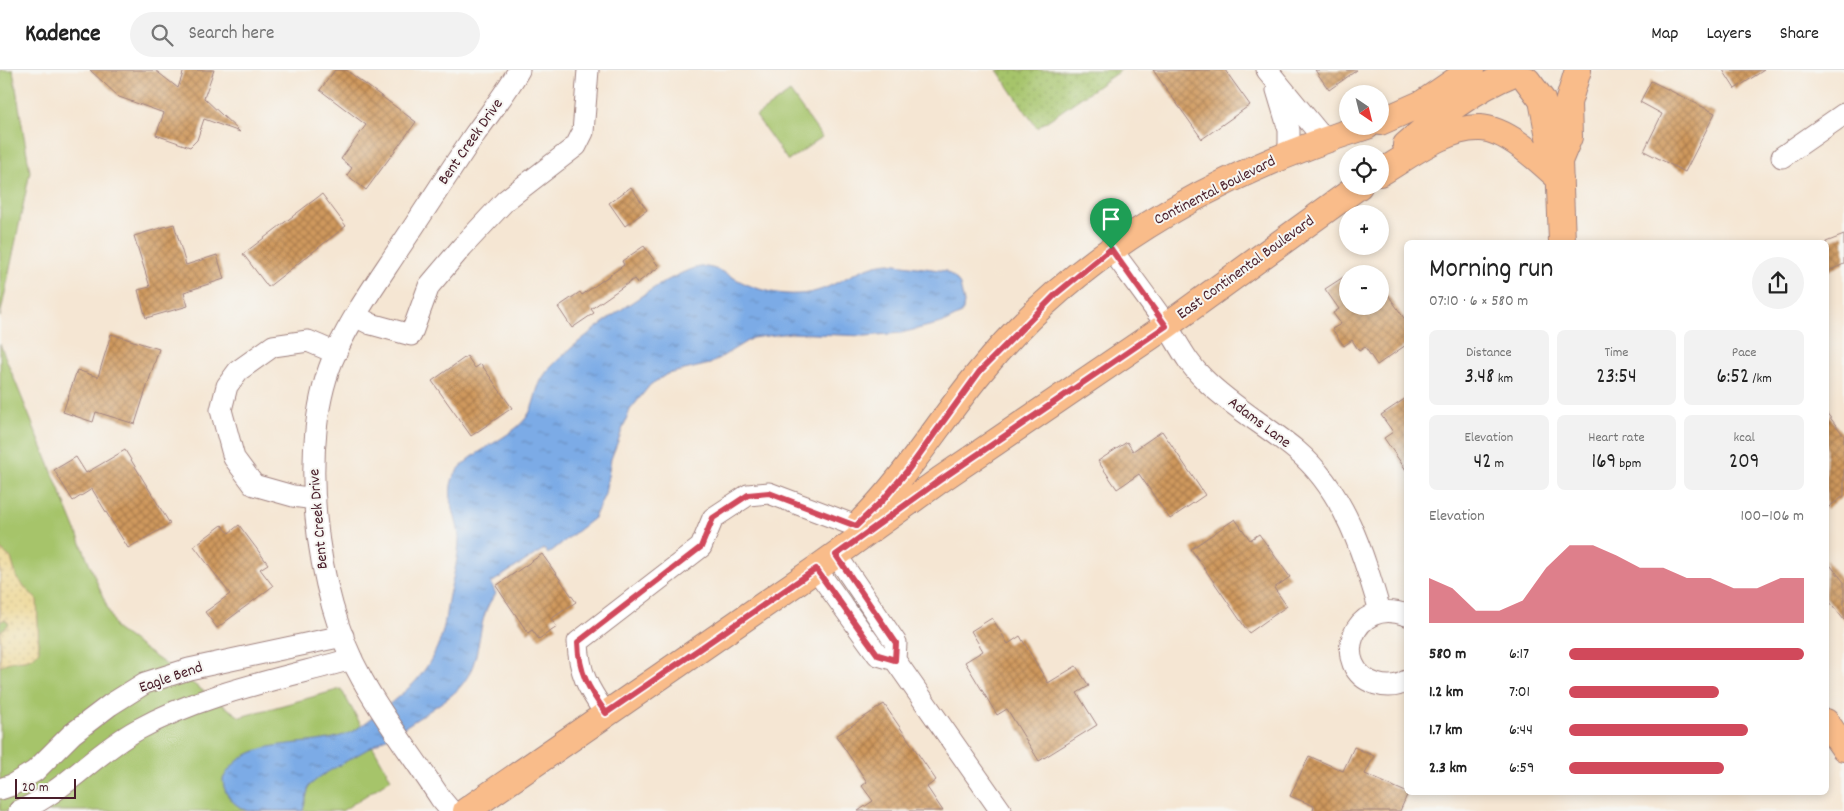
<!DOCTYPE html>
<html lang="en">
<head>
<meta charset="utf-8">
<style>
  body { margin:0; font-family:Dekko,sans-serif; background:#f2f2f2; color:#222; height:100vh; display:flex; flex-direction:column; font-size:19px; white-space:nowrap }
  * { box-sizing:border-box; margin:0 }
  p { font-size:16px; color:#767676 }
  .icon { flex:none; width:28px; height:28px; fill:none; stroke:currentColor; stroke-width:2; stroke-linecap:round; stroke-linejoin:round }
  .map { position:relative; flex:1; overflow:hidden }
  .sheet { position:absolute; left:1404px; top:170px; width:425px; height:555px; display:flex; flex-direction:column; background:#fff; border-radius:8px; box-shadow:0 2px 8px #0003 }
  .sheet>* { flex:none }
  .needle { width:32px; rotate:145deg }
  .buttons { position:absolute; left:1339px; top:15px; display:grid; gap:10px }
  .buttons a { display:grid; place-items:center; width:50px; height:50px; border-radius:50%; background:#fff; box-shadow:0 2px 8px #0003; font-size:25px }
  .scale { position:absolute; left:15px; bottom:12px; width:61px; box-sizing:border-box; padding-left:5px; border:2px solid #4a1f2b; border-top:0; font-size:14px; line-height:18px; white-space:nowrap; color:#4a1f2b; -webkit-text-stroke:4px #f6f6f2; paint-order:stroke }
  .pin { position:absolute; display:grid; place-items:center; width:42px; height:42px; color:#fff; margin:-51px -21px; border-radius:50% 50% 50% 0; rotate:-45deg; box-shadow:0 0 5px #0007 }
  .pin .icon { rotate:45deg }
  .round { display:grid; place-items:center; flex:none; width:52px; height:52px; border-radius:26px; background:#f2f2f2 }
  .summary { display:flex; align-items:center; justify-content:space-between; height:85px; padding:0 25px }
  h1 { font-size:28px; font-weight:600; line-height:38px }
  .metrics { display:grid; grid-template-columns:repeat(3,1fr); gap:8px; height:85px; padding:5px 25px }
  .metrics div { display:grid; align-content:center; border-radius:8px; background:#f2f2f2; text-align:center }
  .metrics b { font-size:21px; font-weight:600 }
  .metrics small { font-size:14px; font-weight:400 }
  .metrics p { font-size:14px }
  .chart { height:140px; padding:10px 25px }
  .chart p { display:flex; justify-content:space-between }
  .chart svg { width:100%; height:90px; margin-top:5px; fill:#d1495b; opacity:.7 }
  ul { padding:0 25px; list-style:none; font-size:16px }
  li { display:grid; grid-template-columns:80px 60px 1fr; align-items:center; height:38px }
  li i { height:12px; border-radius:6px; background:#d1495b }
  header { display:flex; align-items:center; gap:30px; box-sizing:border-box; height:70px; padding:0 25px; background:#fff; border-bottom:1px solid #e0e0e0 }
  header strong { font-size:24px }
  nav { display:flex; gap:28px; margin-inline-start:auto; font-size:18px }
  .search { width:350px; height:45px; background:#f2f2f2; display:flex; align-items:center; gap:12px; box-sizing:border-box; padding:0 18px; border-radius:28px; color:#767676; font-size:19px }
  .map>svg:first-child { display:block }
  .grass { fill:#a6c46b; stroke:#78724b }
  .sand { fill:url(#sand-dots); stroke:#9c7c64 }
  .park { fill:url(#park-dots); stroke:#78724b }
  .water { fill:url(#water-ripples); stroke:#636588 }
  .building { fill:url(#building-cross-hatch) }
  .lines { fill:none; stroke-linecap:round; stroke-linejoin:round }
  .minor-casing { stroke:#a0827f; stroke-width:23 }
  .major-casing { stroke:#a0827f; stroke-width:28 }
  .minor { stroke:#fff; stroke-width:21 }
  .major { stroke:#f9bc8a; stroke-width:26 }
  .route-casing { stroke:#fff; stroke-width:10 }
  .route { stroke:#d1495b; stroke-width:6 }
  .labels { text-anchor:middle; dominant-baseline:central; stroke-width:4; stroke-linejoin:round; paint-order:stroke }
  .street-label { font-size:16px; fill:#4a1f2b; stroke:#f6f6f2 }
</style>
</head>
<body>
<header>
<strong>Kadence</strong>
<div class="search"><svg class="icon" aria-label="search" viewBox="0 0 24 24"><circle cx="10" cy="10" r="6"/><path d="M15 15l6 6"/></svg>Search here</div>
<nav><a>Map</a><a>Layers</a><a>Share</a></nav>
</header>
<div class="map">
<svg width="1844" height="741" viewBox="0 0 1844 741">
  <defs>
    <pattern id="sand-dots" width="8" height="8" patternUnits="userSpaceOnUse" patternTransform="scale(1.25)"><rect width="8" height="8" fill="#eeda9e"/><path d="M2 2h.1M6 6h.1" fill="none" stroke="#cebb88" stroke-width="1.8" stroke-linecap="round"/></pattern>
    <pattern id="park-dots" width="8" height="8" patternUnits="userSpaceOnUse" patternTransform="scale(1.25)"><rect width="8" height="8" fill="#a6c46b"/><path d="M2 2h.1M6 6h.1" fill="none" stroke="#90a85d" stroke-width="1.8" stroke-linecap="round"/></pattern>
    <pattern id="water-ripples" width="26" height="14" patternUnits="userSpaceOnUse" patternTransform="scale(1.25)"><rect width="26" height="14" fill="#7cabe6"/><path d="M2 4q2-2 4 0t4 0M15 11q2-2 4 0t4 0" fill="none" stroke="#688bbb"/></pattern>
    <pattern id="building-cross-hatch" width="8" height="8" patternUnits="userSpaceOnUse" patternTransform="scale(1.25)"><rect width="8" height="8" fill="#cf995d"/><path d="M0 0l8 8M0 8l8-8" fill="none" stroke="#aa7c4d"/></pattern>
  </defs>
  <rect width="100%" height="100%" fill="#f6f6f2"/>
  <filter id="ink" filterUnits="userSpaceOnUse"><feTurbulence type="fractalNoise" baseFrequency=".02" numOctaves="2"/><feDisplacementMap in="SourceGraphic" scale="10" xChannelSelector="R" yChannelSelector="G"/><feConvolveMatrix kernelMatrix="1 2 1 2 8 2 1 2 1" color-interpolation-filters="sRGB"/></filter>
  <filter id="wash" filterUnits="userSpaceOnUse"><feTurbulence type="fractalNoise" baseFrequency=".0096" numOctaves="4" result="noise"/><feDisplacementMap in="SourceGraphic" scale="20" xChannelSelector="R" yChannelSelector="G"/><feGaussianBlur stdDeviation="1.12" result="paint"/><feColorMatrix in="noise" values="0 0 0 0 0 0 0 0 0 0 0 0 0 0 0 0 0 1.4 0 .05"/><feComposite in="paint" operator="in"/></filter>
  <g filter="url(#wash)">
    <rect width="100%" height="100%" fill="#f5e6d3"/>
    <path class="grass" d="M0 0H13L30 102 0 247Z
      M790 22 822 67 788 91 756 46Z
      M0 274 116 559 240 647 341 619 391 709 342 741H0Z"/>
    <path class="sand" d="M0 479 11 488 17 509 37 530 39 580C31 596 12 586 0 597V562L9 554 5 549 0 552Z"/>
    <path class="park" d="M997 0H1121L1037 58Z"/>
    <path class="water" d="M889 193 946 201 955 208 960 215 964 233 963 240 959 245 945 252 901 263 865 266 790 263 752 268 710 294 667 304 650 315 630 340 611 389 605 424 594 448 548 484 544 479 491 513 496 524C475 547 484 586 464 612 456 624 443 631 432 639 396 664 358 684 321 706L309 716 303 741C291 741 257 741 248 741 234 736 223 724 223 709 249 660 313 683 355 660 368 652 401 625 413 614 425 602 437 581 442 564 446 551 446 538 449 525 453 507 459 487 459 468 458 450 448 433 451 415 456 385 508 372 526 348 536 335 534 319 545 304 565 277 668 201 700 197 716 195 732 208 746 214 762 221 780 225 798 224 834 223 855 195 889 193Z"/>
    <g id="blocks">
      <path class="building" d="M90 0H155L178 18 184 0H214L204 28 240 62 204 49 197 70 190 77 156 65 164 43 119 27Z
        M335 0H346L416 52 366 120 347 105 352 98 341 89 366 55 320 20Z
        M1153 0H1225L1250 35 1202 69Z
        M1315 0H1357L1329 20Z
        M1723 0H1764L1735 19Z
        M1651 11 1715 43 1685 102 1644 81 1662 44 1640 32Z
        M631 117 647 140 625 156 609 133Z
        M322 124 346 156 268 217 243 184Z
        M174 154 186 195 217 185 224 209 184 222 188 236 146 248 138 220 150 217 134 166Z
        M1844 165V194L1826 202V172Z
        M644 176 659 197 637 213 634 209 591 239 594 243 572 258 558 237 580 222 582 225 624 195 622 191Z
        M1348 204V236H1380V213L1406 251V275L1377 295 1365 277 1359 281 1352 270 1344 276 1332 259 1341 254 1333 243 1339 239 1325 219Z
        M111 264 159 279 135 354 96 342 93 352 63 342 77 300 98 307Z
        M467 286 475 298 481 294 512 338 471 366 432 311Z
        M1406 328V400L1384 368 1393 362 1381 345Z
        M1826 342 1844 366V426L1826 439Z
        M1162 361 1205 425 1170 449 1139 404 1117 419 1098 391 1127 372 1133 381Z
        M125 380 170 454 128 478 92 419 73 431 54 400 76 387 86 403Z
        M1235 449 1250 470 1259 464 1290 507 1274 518 1287 536 1249 563 1191 479Z
        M222 455 229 463 239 455 268 494 260 499 273 516 217 558 205 542 230 524 194 476Z
        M542 484 576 532 551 549 557 557 539 569 532 560 528 563 496 516Z
        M1826 490 1844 512V550L1826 527Z
        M992 548 1008 574 1020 566 1048 613 1076 596 1089 616 1077 623 1097 655 1039 691 1007 639 997 645 965 592 983 581 971 561Z
        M884 634 936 710 927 717 943 741H858L873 731 862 716 867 712 836 666Z
        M1354 677 1374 686 1365 704 1408 723 1400 741H1313L1314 736 1290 726 1309 686 1343 701Z"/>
    </g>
  </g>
  <g filter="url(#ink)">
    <use href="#blocks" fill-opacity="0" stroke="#a0827f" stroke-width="1"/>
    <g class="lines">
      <g class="minor-casing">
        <path id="minor" d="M1267 0 1318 62 1328 69
          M1277 20 1289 60V84
          M1782 87 1844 44
          M1111 179C1130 205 1149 230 1167 256 1179 275 1188 294 1204 309 1232 337 1267 356 1297 381 1345 422 1363 483 1380 541
          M355 246 371 254 411 265 429 216 462 177 506 130 576 76 583 62 588 0
          M315 429 293 426 254 415 234 388 221 340 227 316 238 301 273 276 308 271 336 283
          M836 485 896 573 895 590
          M816 499 878 585 895 590 1001 741
          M1406 545C1353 525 1328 598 1376 614 1386 617 1397 617 1406 611
          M605 643C588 618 579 603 578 572L701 477 713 448 748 425 769 423 856 456
          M0 719 12 715 35 701 72 664 110 635 145 613 189 599 343 566
          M19 741C63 723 95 683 137 660 204 623 279 609 352 589
          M451 741 441 729C415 689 385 651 362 609 315 527 295 369 336 282 353 245 377 212 400 177 425 140 449 102 475 64 490 43 506 23 519 0"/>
      </g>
      <g class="major-casing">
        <path id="major" d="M1527 10 1542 30 1550 72 1559 91
          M1380 52 1423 33 1471 0
          M1406 75C1439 46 1474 19 1514 3
          M1380 103C1409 86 1445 57 1480 58 1508 59 1541 92 1560 109
          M1562 172 1559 91 1569 67 1568 33 1578 0
          M860 453C906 407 939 352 980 302 1079 180 1219 103 1367 56
          M1826 652 1844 678
          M466 741 816 499 940 410 1166 256 1359 116"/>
      </g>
      <use href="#minor" class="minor"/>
      <use href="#major" class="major"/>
    </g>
  </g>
  <g class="lines" filter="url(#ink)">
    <g class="route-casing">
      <path id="route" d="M1111 179 1166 256 940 410 836 485 896 573 895 590 878 585 816 499 606 643C588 618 579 603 578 572L701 477 713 448 748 425 769 423 856 456 883 430 908 400 980 301 1056 224Z"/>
    </g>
    <use href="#route" class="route"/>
  </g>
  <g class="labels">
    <g class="street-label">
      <text transform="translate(471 72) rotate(-55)">Bent Creek Drive</text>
      <text transform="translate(1215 121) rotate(-27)">Continental Boulevard</text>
      <text transform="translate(1246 198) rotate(-36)">East Continental Boulevard</text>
      <text transform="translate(1259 353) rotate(37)">Adams Lane</text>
      <text transform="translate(319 449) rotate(-95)">Bent Creek Drive</text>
      <text transform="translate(171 608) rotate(-19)">Eagle Bend</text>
    </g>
  </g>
</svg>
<div class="buttons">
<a><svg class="needle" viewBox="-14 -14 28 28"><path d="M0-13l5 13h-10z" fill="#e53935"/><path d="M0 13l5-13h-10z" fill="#767676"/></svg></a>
<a><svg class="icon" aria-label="locate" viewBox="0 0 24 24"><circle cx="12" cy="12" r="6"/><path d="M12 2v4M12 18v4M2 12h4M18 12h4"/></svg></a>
<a>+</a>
<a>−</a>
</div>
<div class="scale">20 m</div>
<div class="pin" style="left:1111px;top:179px;background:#1e9e55"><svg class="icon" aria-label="arrive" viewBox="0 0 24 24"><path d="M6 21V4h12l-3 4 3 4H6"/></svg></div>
<section class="sheet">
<div class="summary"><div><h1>Morning run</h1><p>07:10 · 6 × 580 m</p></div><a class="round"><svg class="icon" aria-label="share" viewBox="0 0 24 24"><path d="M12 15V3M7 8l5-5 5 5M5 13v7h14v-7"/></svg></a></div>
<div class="metrics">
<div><p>Distance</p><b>3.48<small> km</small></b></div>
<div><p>Time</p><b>23:54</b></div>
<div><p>Pace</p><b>6:52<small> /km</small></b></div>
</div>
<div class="metrics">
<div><p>Elevation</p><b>42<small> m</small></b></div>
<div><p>Heart rate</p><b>169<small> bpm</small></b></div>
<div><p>kcal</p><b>209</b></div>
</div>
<div class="chart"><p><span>Elevation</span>100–106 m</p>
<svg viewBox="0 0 160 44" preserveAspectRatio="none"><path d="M0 44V22L10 27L20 38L30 38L40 33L50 17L60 6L70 6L80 11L90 17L100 17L110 22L120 22L130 27L140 27L150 22L160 22V44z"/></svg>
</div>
<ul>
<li><b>580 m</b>6:17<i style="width:100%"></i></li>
<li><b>1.2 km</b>7:01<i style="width:64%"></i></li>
<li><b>1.7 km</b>6:44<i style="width:76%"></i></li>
<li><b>2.3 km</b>6:59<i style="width:66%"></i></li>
</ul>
</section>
</div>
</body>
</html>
